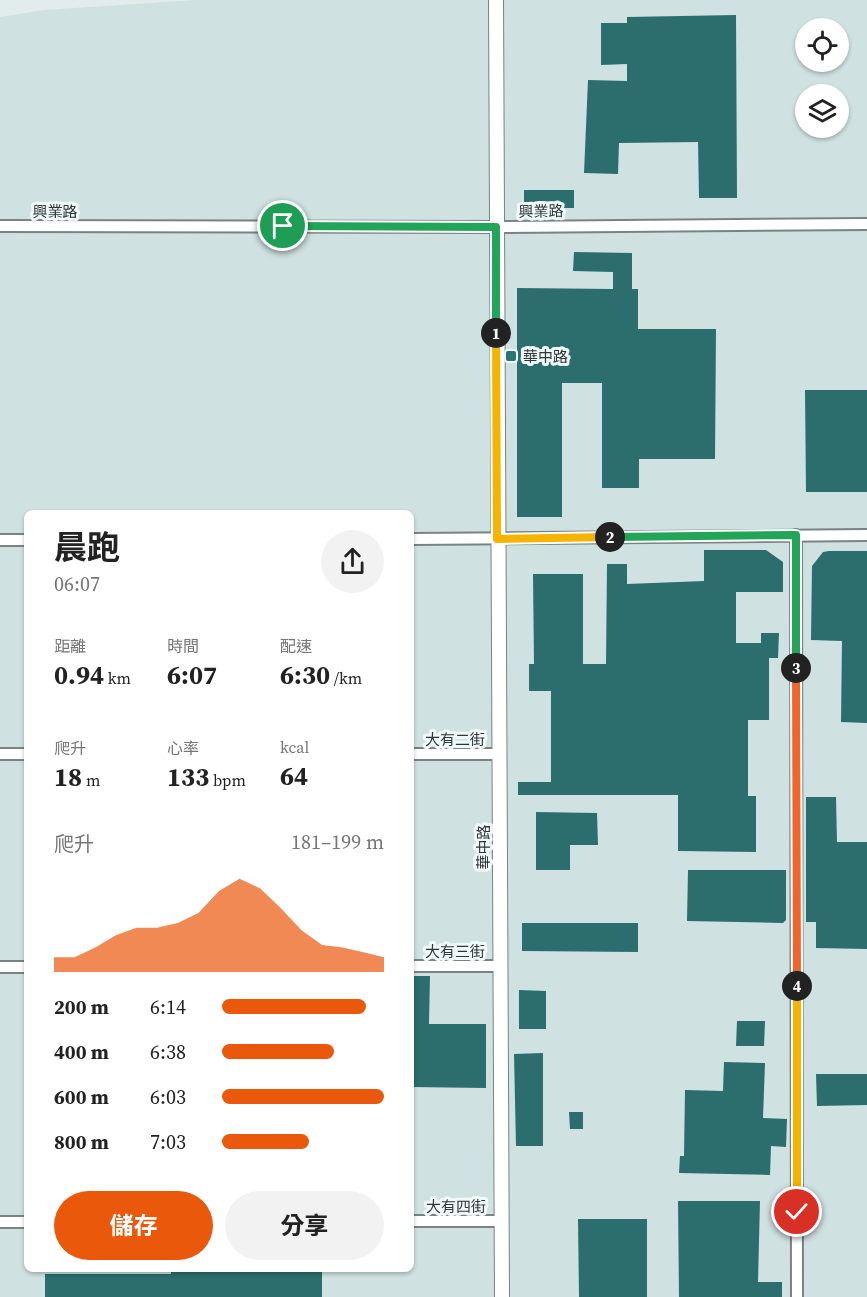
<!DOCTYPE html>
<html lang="zh-TW">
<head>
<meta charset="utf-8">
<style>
  body { margin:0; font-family:"Source Serif 4","Noto Sans TC",serif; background:#f2f2f2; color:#222; height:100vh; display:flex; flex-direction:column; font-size:22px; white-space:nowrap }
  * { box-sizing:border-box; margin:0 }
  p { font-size:20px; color:#767676 }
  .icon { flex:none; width:33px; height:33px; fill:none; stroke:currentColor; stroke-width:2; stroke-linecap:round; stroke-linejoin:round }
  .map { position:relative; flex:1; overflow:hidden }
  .side { position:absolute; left:24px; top:510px; width:390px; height:762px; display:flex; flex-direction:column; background:#fff; border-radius:9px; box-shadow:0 2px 4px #0004 }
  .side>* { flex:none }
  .controls { position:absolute; left:795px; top:18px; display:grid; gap:12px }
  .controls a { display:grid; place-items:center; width:54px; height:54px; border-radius:50%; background:#fff; box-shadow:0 2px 4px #0004; font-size:30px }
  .pin { position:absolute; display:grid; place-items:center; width:51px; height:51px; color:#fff; margin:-26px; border:3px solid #fff; border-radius:50%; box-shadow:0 2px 6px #0007 }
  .km { position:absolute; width:30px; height:30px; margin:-15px; border-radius:50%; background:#222; color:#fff; font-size:16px; line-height:30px; text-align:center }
  .round { display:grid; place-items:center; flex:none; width:63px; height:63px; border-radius:32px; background:#f2f2f2 }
  .head { display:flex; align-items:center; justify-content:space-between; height:102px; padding:0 30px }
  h1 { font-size:33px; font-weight:700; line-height:45px }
  .figures { display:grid; grid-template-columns:repeat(3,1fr); gap:9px; height:102px; padding:6px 30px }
  .figures div { display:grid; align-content:center }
  .figures b { font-size:26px; font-weight:700 }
  .figures small { font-size:16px; font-weight:400 }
  .figures p { font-size:16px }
  .chart { height:168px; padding:12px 30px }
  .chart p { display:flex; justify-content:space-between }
  .chart svg { width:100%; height:108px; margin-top:6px; fill:#ea580c; opacity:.7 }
  .action { display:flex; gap:12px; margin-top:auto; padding:12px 30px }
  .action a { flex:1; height:69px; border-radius:36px; background:#ea580c; color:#fff; font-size:24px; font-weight:700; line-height:69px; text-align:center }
  .action a+a { background:#f2f2f2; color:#222 }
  ul { padding:0 30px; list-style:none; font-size:20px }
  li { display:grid; grid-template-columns:96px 72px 1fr; align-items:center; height:45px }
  li i { height:15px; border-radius:8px; background:#ea580c }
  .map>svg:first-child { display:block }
  .built { fill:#cfe1e1; fill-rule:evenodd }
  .building { fill:#2b6e6d }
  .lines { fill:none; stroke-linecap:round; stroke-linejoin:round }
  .street-casing { stroke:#7a8383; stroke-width:14 }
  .secondary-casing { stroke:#7a8383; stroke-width:16 }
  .street { stroke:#fff; stroke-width:10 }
  .secondary { stroke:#fff; stroke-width:14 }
  .split-1-casing { stroke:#fff; stroke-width:12 }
  .split-2-casing { stroke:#fff; stroke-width:12 }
  .split-3-casing { stroke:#fff; stroke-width:12 }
  .split-4-casing { stroke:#fff; stroke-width:12 }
  .split-5-casing { stroke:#fff; stroke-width:12 }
  .split-1 { stroke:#22a559; stroke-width:8 }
  .split-2 { stroke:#f5b400; stroke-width:8 }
  .split-3 { stroke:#22a559; stroke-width:8 }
  .split-4 { stroke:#f0652b; stroke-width:8 }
  .split-5 { stroke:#f5b400; stroke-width:8 }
  .poi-dot { fill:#2a7473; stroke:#eff9f9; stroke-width:2 }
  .labels { text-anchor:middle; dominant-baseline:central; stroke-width:6; stroke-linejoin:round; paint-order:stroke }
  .street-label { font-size:15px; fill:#313535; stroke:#eff9f9 }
  .poi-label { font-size:15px; fill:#313535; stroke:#eff9f9; text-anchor:start }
</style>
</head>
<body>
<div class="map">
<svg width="867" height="1297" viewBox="0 0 867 1297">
  <rect width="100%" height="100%" fill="#e2ecec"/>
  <path class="built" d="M195 0H867V1297H0V17L44 10ZM806 28H838V62H806ZM806 94H838V128H806ZM27 513H411V1269H27Z"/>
  <path class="building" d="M736 15 737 198H699L698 142 619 143 618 174 584 173 588 80 627 81V64L601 65V23H627V17Z
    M524 190H574V208H524Z
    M574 252 632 253V289H638V329H716L715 459H639V488H602V383H562V517H517V288L613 289V272L573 271Z
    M805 390H867V492H806Z
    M704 550H766L783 562V592H736V643H761V633H779L778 658H769V720H748V796H756V852L678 851V795H518V782H551V691H529V664H534L533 574H583V664H606L607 564H627V584L704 581Z
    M829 551H867V723L841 722 842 641 811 640 812 566 823 552Z
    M806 797H836L837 842H867V949L816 948V922H806Z
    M536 812 597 813 598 845H570V870H536Z
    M688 870H786V920L783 923 687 921Z
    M522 923H638V952L522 951Z
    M411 976H430L429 1024H486V1088L411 1087Z
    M519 990 546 991V1029H519Z
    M737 1021H765L764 1046H736Z
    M543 1053V1146H516L514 1054Z
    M724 1062 765 1063 763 1118 787 1119 786 1147 771 1146 770 1175 679 1173 680 1156H684L685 1090 723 1091Z
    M816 1074H867V1105L817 1106Z
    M569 1112H583V1129H570Z
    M776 1199 789 1200 788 1225H776Z
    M678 1201H760L758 1282H782V1297H679Z
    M578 1219H647V1297H579Z
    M171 1269H243V1272L322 1269V1297H45V1274H171Z"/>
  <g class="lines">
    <g class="street-casing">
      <path id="street" d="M0 226 496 227 867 224
        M796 535 797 1297
        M411 539 867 535
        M0 540H27
        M0 754H27
        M411 754H499
        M411 966H500
        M0 967H27
        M411 1221H501
        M0 1222H27"/>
    </g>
    <g class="secondary-casing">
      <path id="secondary" d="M496 0 502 1297"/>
    </g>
    <use href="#street" class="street"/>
    <use href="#secondary" class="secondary"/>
  </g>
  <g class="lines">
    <g class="split-1-casing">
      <path id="split-1" d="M283 226 496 227V333"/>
    </g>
    <g class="split-2-casing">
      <path id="split-2" d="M496 333 497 539 610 537"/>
    </g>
    <g class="split-3-casing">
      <path id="split-3" d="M610 537 796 535V668"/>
    </g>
    <g class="split-4-casing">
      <path id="split-4" d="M796 668 797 986"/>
    </g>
    <g class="split-5-casing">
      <path id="split-5" d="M797 986V1212"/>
    </g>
    <use href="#split-1" class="split-1"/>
    <use href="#split-2" class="split-2"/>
    <use href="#split-3" class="split-3"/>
    <use href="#split-4" class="split-4"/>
    <use href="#split-5" class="split-5"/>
  </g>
  <rect class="poi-dot" x="505" y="350" width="12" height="12" rx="3"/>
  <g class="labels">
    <g class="street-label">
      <text x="55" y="211">興業路</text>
      <text transform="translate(541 211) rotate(-1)">興業路</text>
      <text x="455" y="739">大有二街</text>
      <text transform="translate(483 847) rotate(-90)">華中路</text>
      <text x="455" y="951">大有三街</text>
      <text x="456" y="1206">大有四街</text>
    </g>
    <g class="poi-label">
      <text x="523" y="356">華中路</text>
    </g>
  </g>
</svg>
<div class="controls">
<a><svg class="icon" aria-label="locate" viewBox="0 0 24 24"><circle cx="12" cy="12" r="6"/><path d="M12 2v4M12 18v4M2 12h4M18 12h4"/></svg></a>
<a><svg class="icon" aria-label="layers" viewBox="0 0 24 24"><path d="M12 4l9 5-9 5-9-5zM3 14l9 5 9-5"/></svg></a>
</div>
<div class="pin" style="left:283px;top:226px;background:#1e9e55"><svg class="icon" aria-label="arrive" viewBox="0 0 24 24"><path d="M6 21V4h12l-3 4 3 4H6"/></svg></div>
<div class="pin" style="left:797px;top:1212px;background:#d93025"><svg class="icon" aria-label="check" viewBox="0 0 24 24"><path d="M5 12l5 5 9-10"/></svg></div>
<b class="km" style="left:496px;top:333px">1</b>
<b class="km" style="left:610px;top:537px">2</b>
<b class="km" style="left:796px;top:668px">3</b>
<b class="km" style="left:797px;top:986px">4</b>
<section class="side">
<div class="head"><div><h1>晨跑</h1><p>06:07</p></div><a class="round"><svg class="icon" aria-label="share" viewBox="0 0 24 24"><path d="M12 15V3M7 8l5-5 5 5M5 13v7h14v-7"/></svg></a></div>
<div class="figures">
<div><p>距離</p><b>0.94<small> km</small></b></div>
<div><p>時間</p><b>6:07</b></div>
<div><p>配速</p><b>6:30<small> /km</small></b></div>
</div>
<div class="figures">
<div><p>爬升</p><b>18<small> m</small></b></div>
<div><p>心率</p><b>133<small> bpm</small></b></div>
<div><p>kcal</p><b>64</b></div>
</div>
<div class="chart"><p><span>爬升</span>181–199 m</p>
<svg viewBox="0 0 160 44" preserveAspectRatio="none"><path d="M0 44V38L10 38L20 34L30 29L40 26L50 26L60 24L70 20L80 11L90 6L100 10L110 18L120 27L130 33L140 34L150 36L160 38V44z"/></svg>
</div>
<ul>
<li><b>200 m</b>6:14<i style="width:89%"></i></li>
<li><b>400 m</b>6:38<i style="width:69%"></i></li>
<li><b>600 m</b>6:03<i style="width:100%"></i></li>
<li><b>800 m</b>7:03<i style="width:54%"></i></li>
</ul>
<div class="action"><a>儲存</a><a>分享</a></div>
</section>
</div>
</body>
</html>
